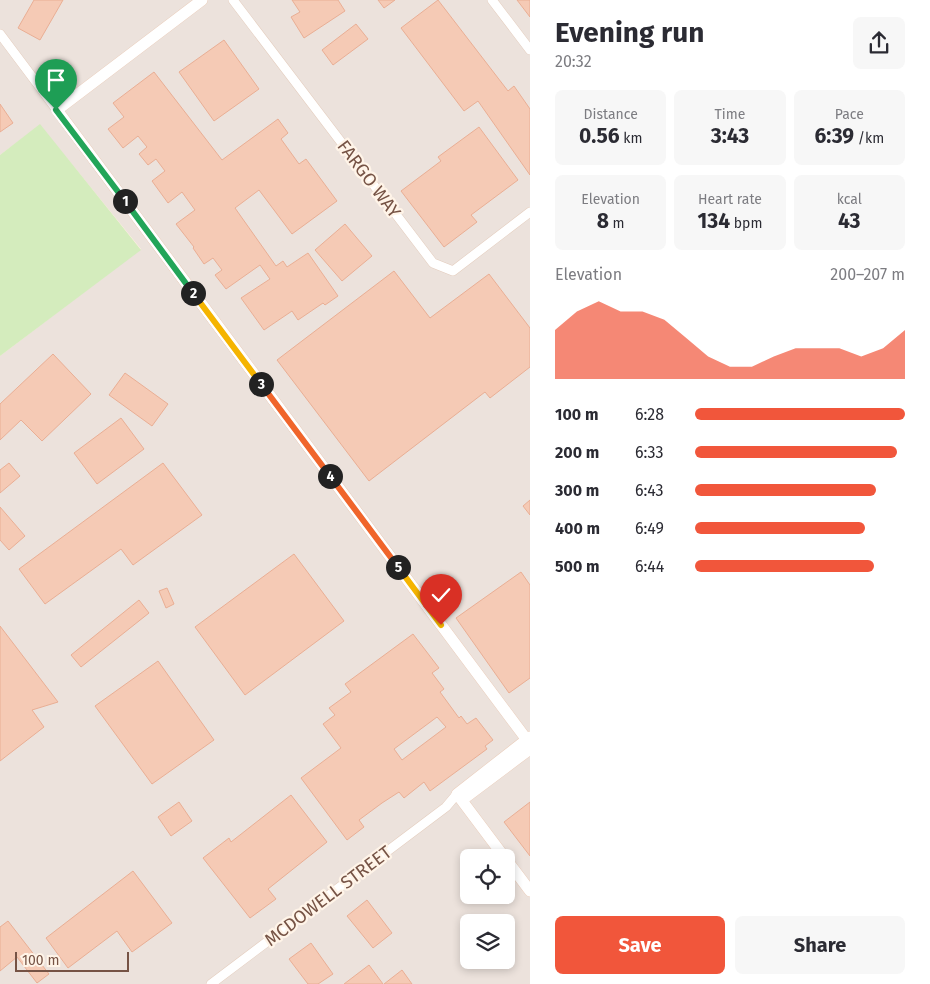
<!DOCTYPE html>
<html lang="en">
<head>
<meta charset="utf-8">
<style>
  body { margin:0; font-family:"Fira Sans",sans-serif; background:#f7f7f7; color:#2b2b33; height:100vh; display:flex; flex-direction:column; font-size:19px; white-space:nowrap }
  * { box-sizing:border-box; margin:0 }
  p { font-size:16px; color:#7c7c81 }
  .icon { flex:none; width:28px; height:28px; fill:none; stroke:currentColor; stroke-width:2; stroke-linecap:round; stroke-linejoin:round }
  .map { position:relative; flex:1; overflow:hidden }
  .panel { display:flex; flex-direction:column; background:#fff; width:400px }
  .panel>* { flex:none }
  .tools { position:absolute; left:460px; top:849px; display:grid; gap:10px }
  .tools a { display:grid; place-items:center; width:55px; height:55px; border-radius:8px; background:#fff; box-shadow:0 2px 8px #0003; font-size:25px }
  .scale { position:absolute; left:15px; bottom:12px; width:114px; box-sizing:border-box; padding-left:5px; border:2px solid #765345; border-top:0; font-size:14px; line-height:18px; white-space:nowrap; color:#765345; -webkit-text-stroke:4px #fff4e8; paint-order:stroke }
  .pin { position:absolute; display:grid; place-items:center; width:42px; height:42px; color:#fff; margin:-51px -21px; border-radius:50% 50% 50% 0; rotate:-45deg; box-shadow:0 0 5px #0007 }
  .pin .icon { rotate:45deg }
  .km { position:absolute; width:25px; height:25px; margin:-12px; border-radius:50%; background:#222; color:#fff; font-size:14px; line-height:25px; text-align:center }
  .round { display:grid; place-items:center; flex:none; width:52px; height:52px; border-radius:8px; background:#f7f7f7 }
  .head { display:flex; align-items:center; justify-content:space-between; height:85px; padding:0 25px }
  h1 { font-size:28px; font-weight:700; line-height:38px }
  .stats { display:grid; grid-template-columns:repeat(3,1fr); gap:8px; height:85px; padding:5px 25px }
  .stats div { display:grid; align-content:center; border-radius:8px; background:#f7f7f7; text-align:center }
  .stats b { font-size:21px; font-weight:700 }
  .stats small { font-size:14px; font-weight:400 }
  .stats p { font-size:14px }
  .chart { height:140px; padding:10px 25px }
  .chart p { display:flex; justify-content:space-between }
  .chart svg { width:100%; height:90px; margin-top:5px; fill:#f1563b; opacity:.7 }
  .action { display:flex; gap:10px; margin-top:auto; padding:10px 25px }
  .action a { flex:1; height:58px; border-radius:8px; background:#f1563b; color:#fff; font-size:20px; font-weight:700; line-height:58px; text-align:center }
  .action a+a { background:#f7f7f7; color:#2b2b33 }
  ul { padding:0 25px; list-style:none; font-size:16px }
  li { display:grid; grid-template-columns:80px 60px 1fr; align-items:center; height:38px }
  li i { height:12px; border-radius:6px; background:#f1563b }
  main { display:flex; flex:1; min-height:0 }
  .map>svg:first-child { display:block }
  .industrial { fill:#ece2dc; fill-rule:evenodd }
  .green { fill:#d4ecbd }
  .building { fill:#f5cab5; stroke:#e9ae94; fill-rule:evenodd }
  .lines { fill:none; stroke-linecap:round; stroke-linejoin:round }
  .street-casing { stroke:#e4cdbe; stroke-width:10 }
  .secondary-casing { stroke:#eacdbb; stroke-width:12 }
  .street { stroke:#fff; stroke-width:9 }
  .secondary { stroke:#fff; stroke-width:11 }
  .split-1-casing { stroke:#fff; stroke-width:10 }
  .split-2-casing { stroke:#fff; stroke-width:10 }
  .split-3-casing { stroke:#fff; stroke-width:10 }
  .split-4-casing { stroke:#fff; stroke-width:10 }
  .split-5-casing { stroke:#fff; stroke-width:10 }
  .split-6-casing { stroke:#fff; stroke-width:10 }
  .split-1 { stroke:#22a559; stroke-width:6 }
  .split-2 { stroke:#22a559; stroke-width:6 }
  .split-3 { stroke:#f5b400; stroke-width:6 }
  .split-4 { stroke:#f0652b; stroke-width:6 }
  .split-5 { stroke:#f0652b; stroke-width:6 }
  .split-6 { stroke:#f5b400; stroke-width:6 }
  .labels { text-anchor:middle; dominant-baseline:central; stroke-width:4.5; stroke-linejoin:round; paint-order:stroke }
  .street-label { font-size:18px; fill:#765345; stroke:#fff4e8 }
</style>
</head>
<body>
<main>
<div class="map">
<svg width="530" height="984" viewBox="0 0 530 984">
  <rect width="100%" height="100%" fill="#fef0e0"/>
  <path class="industrial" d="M0 0H530V984H0V356L141 249 40 125 0 155ZM469 858H506V895H469ZM469 922H506V960H469Z"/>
  <path class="green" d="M40 124 141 250 0 356V155Z"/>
  <path class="building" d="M34 0H63L40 40 18 28Z
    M292 0H338L345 11 304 38 291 17 300 12Z
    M378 0H395L384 8Z
    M438 0 508 91 514 86 530 109V175L478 101 464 111 401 28Z
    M517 0H530V17Z
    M356 24 368 39 333 65 322 50Z
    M224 40 259 89 214 121 179 72Z
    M154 72 222 160 278 119 288 133 281 139 299 164 306 159 337 201 292 234 259 190 235 208 276 266 283 261 287 267 308 253 338 296 325 305 323 303 298 320 292 311 264 330 241 298 270 279 260 265 226 289 215 275 222 270 213 258 204 264 193 248 194 247 176 224 195 210 182 192 168 203 152 181 165 171 156 159 148 165 139 154 147 147 138 136 123 148 108 129 124 117 113 103Z
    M0 104 13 123 0 132Z
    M479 127 518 180 471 215 477 222 444 247 401 191 441 161 438 157Z
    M345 224 372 256 342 281 315 250Z
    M394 271 430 318 489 274 530 328V367L490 398 485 392 369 481 277 360Z
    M53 354 91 394 42 441 21 420 0 440V404Z
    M125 373 168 404 152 426 109 395Z
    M121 418 144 449 97 484 74 453Z
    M9 463 20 476 0 493V470Z
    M163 463 202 515 133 565 121 549 45 604 19 569Z
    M530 500V515L523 506Z
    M0 507 25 536 9 550 0 540Z
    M294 554 344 621 245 695 195 627Z
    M521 572 530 585V678L509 693 456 618Z
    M167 588 174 604 166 608 159 591Z
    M139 600 149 613 81 667 71 655Z
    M0 626 58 702 32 710 44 727 0 761Z
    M413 634 439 668 432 673 444 689 440 692 459 718 461 716 467 724 476 718 493 740 485 746 487 749 430 791 424 782 404 798 399 792 382 803 359 820 364 827 347 840 301 778 341 748 323 724 335 715 329 708 351 692 345 684ZM437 717 446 727 402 760 394 749Z
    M158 661 214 740 152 784 95 706Z
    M291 795 327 842 268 889 276 899 250 918 203 858 229 838 231 842Z
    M179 802 192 821 171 836 158 817Z
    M530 802V856L504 822Z
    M133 871 172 923 132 952 117 931 68 968 46 938Z
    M367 900 392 933 373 948 347 916Z
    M8 921 49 974 37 983 17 957 0 971V927Z
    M311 943 333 974 318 984H308L289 959Z
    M369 965 383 984H344Z
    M402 970 412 984H384Z"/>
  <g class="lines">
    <g class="street-casing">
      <path id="street" d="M233 0 433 263 453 271 530 212
        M492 0 530 50
        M0 34 57 110
        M211 984 446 807 457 794"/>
    </g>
    <g class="secondary-casing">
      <path id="secondary" d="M202 0 57 110 530 744
        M462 800 530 749
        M505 858 457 794 530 737
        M506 859 530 891"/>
    </g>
    <use href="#street" class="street"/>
    <use href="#secondary" class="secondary"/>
  </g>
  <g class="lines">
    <g class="split-1-casing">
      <path id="split-1" d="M56 110 125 201"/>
    </g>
    <g class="split-2-casing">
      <path id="split-2" d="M125 201 193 293"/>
    </g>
    <g class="split-3-casing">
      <path id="split-3" d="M193 293 261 384"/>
    </g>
    <g class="split-4-casing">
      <path id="split-4" d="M261 384 330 476"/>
    </g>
    <g class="split-5-casing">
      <path id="split-5" d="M330 476 398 567"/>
    </g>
    <g class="split-6-casing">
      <path id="split-6" d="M398 567 441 625"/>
    </g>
    <use href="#split-1" class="split-1"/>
    <use href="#split-2" class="split-2"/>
    <use href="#split-3" class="split-3"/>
    <use href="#split-4" class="split-4"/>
    <use href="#split-5" class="split-5"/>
    <use href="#split-6" class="split-6"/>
  </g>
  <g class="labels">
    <g class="street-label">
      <text transform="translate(369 179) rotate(53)">FARGO WAY</text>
      <text transform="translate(328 896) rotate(-37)">MCDOWELL STREET</text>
    </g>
  </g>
</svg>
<div class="tools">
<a><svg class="icon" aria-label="locate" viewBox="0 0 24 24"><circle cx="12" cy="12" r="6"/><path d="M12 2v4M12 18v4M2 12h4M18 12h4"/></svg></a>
<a><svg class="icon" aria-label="layers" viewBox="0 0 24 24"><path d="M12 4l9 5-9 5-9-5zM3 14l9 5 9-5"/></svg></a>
</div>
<div class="scale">100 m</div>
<div class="pin" style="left:56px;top:110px;background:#1e9e55"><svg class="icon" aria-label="arrive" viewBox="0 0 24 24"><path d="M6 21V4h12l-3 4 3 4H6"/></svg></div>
<div class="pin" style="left:441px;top:625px;background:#d93025"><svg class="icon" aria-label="check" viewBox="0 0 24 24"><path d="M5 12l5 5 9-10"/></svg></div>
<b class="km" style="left:125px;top:201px">1</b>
<b class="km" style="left:193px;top:293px">2</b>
<b class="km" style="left:261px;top:384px">3</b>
<b class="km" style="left:330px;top:476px">4</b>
<b class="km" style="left:398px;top:567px">5</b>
</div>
<section class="panel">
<div class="head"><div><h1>Evening run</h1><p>20:32</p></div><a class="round"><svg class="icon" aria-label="share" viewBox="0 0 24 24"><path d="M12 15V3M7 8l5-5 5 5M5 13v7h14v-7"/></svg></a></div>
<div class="stats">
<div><p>Distance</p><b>0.56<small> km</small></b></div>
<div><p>Time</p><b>3:43</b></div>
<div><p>Pace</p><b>6:39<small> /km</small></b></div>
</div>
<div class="stats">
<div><p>Elevation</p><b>8<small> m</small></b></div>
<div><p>Heart rate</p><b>134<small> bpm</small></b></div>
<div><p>kcal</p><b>43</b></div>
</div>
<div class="chart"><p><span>Elevation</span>200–207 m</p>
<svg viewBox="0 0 160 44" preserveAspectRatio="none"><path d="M0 44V20L10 11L20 6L30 11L40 11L50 15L60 24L70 33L80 38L90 38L100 33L110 29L120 29L130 29L140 33L150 29L160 20V44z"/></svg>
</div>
<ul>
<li><b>100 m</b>6:28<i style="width:100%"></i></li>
<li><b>200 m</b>6:33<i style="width:96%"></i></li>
<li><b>300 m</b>6:43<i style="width:86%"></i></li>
<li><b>400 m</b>6:49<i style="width:81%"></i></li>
<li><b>500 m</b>6:44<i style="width:85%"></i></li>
</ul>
<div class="action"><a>Save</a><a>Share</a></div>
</section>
</main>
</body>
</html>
